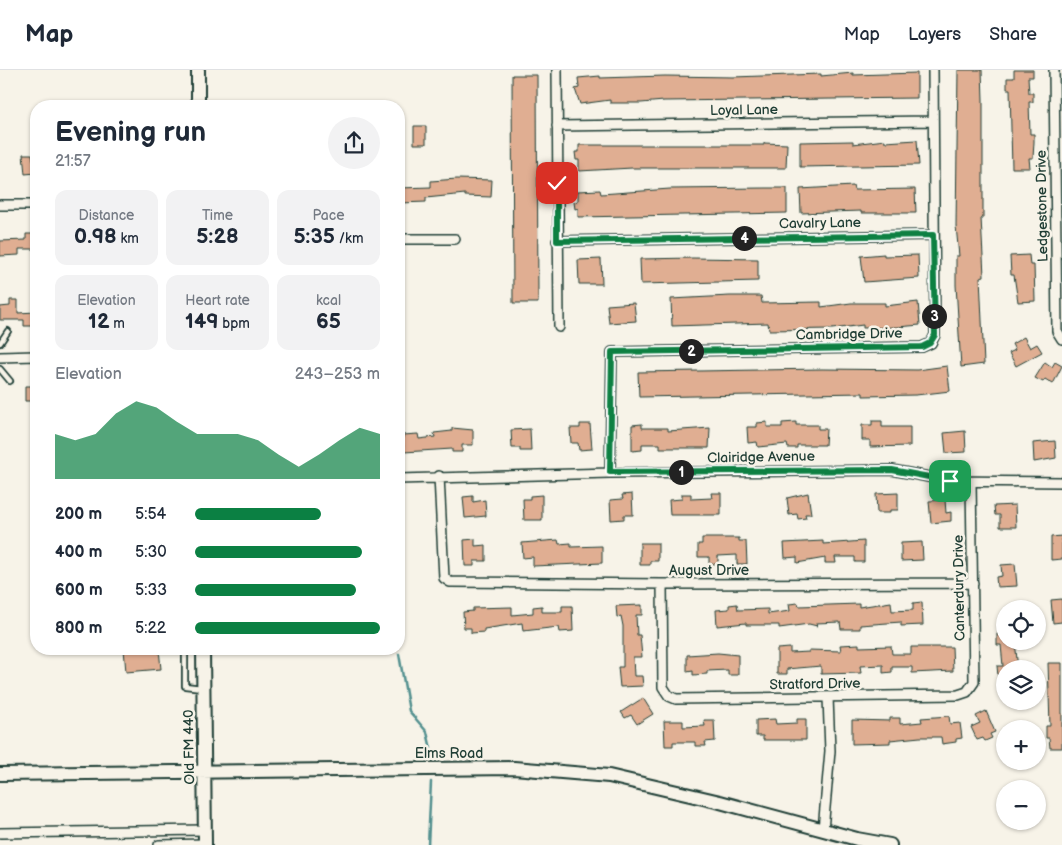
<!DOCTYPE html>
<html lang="en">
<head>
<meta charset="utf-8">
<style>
  body { margin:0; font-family:"Balsamiq Sans",sans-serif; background:#f2f2f3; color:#1f2937; height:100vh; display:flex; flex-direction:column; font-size:19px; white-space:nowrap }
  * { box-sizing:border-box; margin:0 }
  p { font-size:16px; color:#747a83 }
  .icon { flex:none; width:28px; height:28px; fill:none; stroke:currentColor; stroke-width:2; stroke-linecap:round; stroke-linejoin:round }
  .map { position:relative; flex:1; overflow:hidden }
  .details { position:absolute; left:30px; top:30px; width:375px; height:555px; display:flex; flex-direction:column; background:#fff; border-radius:20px; box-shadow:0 1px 4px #0004 }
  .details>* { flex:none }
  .controls { position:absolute; left:996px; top:530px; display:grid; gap:10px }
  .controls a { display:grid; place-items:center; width:50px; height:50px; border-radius:50%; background:#fff; box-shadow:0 1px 4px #0004; font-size:25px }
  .pin { position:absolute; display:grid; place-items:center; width:42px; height:42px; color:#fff; margin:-21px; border-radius:10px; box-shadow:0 2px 8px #0006 }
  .km { position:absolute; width:25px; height:25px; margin:-12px; border-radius:50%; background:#222; color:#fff; font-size:14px; line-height:25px; text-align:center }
  .round { display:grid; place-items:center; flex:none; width:52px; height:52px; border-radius:26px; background:#f2f2f3 }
  .headline { display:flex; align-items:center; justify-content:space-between; height:85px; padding:0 25px }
  h1 { font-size:28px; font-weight:800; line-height:38px }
  .metrics { display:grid; grid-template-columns:repeat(3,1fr); gap:8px; height:85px; padding:5px 25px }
  .metrics div { display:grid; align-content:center; border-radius:12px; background:#f2f2f3; text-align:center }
  .metrics b { font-size:21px; font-weight:800 }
  .metrics small { font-size:14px; font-weight:400 }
  .metrics p { font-size:14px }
  .chart { height:140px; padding:10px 25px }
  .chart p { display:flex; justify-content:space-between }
  .chart svg { width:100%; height:90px; margin-top:5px; fill:#0b8043; opacity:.7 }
  ul { padding:0 25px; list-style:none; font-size:16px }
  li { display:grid; grid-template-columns:80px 60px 1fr; align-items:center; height:38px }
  li i { height:12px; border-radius:6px; background:#0b8043 }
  header { display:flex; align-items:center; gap:30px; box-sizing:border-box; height:70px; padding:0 25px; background:#fff; border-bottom:1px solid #e0e1e3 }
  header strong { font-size:24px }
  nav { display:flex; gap:28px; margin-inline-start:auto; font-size:18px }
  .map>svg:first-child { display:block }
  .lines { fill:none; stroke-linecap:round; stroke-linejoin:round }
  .stream { stroke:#53908f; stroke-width:2.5 }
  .building { fill:#e0ae92; stroke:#1f3d34 }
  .lane-casing { stroke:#1f3d34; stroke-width:8 }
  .street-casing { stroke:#1f3d34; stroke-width:12 }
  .secondary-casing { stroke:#1f3d34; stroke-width:16 }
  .lane { stroke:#f7f3e8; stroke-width:4.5 }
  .street { stroke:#f7f3e8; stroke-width:9 }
  .secondary { stroke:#f7f3e8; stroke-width:12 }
  .route-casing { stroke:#fff; stroke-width:10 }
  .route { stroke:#0b8043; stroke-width:6 }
  .labels { text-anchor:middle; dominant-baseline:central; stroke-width:5; stroke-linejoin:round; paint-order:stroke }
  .street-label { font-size:14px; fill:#1f3d34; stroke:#f7f3e8 }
</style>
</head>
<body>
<header>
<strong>Map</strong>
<nav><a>Map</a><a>Layers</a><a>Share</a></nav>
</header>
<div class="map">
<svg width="1062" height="775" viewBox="0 0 1062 775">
  <rect width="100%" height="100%" fill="#f7f3e8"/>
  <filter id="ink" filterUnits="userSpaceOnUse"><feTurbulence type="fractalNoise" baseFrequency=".02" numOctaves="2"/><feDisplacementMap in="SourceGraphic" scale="10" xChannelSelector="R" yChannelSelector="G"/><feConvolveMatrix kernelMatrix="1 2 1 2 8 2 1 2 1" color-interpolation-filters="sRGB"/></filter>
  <g filter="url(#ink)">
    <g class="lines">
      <path class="stream" d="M399 584 409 641 427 662 431 679
        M428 775 431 712"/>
    </g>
    <path class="building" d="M958 0H982L983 30V148H981L984 206 980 207 984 294 961 297 956 215V186H959L956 156Z
      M1014 0H1033V7H1028L1029 23H1033V32H1029L1030 64H1034V72L1033 88H1029L1030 98H1012L1010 19H1007V8H1014Z
      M853 3V5L917 3V28L664 31 641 33H610V30L580 34 575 19 579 18 578 8 600 6V8L665 6 733 7 821 4V6Z
      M512 5H537L538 233H513Z
      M414 56H426V74H414Z
      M885 70V72L917 70 919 95 800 97V72L853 71V74Z
      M764 73 787 74 786 98H632L579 101V90H576L575 82H579V75H764Z
      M23 84H32L33 90H36V103L25 104Z
      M457 109 492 110 491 127 465 126V124L426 128V132L400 133 399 118 431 117V111Z
      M853 116 854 120 915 119 916 143H861V141L801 143 800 119Z
      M765 118H787V143L578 147V138L575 139 574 132 578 131V121L600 120 601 124 670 119Z
      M26 164H36V179H19V185L0 186V171L26 170Z
      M884 184V186L918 185 919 208 864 212 861 186Z
      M1029 185 1030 195H1034L1035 231 1018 232 1014 205H1011L1010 186Z
      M693 188 758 189V211L641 214 640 189Z
      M601 189 602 214H579L578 190Z
      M730 226H761L762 233 821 232V237L851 233H885V236L918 232 920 255 898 257 863 258V255L832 259 769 260 768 253 672 256 671 229Z
      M10 230H18V243L36 242V256H24V250H0V237L10 236Z
      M634 233 636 251 609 253 607 235Z
      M1024 267 1030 278 1037 274 1042 282 1016 296 1009 283 1015 280 1012 274Z
      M1045 292 1052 297 1055 292 1062 296 1053 314 1045 309 1043 312 1035 308Z
      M947 296 950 321 916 325 863 326V323L639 327 638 302 822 299 917 300Z
      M25 316H36V331H25Z
      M872 351H882V357H910V376L870 377V370H862V355H872Z
      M767 352V357H782V353L796 352V355H818V359H826L825 375H797V378H788L787 374 758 377 757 372 748 373 747 357H757V353Z
      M580 354H590L592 379 579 380 578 373H571L570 358H580Z
      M642 354V358H668V361L710 358 709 378H660V374H642V380L632 381V355Z
      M452 358 473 360V375H462V382H452V379L404 382 403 365 418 364 419 369 435 367 434 363 452 361Z
      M530 359 531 381H520V378H512L511 360Z
      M965 361 966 382 946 383 944 363Z
      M1055 371 1056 388 1034 392 1033 373Z
      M711 423H721V445H670L669 430 682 429V424H691V429L712 428Z
      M808 423 811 444H805L806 448 798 449 797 444 789 445 787 428Z
      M898 423V440H890V443H877L876 424Z
      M632 424 633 445H624V449L611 450 610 430 623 429 622 425Z
      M542 425V450H524L523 429H530V426Z
      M473 426V432L485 430 486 446 465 448 463 427Z
      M945 430 946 443 951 442V451L931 453 929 431Z
      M1015 435 1016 457H1000V445H995L994 436Z
      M1062 466V489L1051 490V467Z
      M702 468H739V471H746L747 494H737V485L718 486V494H709V487H698V474H702Z
      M475 469V476L486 475V491H474V496H465L464 470Z
      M558 470 559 474 571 473V477L602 476V493L533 496V487L523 488 522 473Z
      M823 471V474L864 471V492H855V487H835L836 493H825V488L797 493V487L785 488 784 473Z
      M922 472 923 490 901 491V473Z
      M640 473H658V491H650V495H640Z
      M1015 494 1017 516 997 517 996 507 1002 506 1001 495Z
      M1062 529V552L1053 553 1051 530Z
      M891 532 892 541 913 540V533L922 532 923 555 901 556V552L860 555V559H841L840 552 816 553 817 556 809 554 779 558V555H746V553L717 556 716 540 729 539V535L737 534 738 540 768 539V544L790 541 789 534 798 533 799 536 859 534V537Z
      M642 535V545H636L637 565H640L642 587H633L634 606H642L643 616 620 617 618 597H623V556L621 546 617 547 616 536Z
      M542 536V542H562V536H572L573 561 560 562 559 557 523 561 522 553 484 559V562L471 563V558H464L463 542 473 541V538L512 537V545L533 543V537Z
      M997 564H1005V571H1015L1018 599H1005V605L998 606 997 596H1003L1001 575H997Z
      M859 574V577L891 576 892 584H911V577H952L953 601 912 603V597H892V602L883 603V595L860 596 861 603 821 604V596L787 599V604H777V579L790 578V583L809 582V580L841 581 840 575Z
      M124 579H159L161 599 126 602Z
      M718 583 738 585V605H728V600L707 601V604L693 605V601L687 602V585Z
      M1048 593H1062V678H1050L1049 668H1046V656H1050Z
      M643 628 653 644 637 654 631 645 625 648 621 642Z
      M986 641 995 662 990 664 992 668 985 671 983 668 977 670 971 657 980 653 976 646Z
      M949 646 950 654 960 653 962 668 956 669V672L942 674 941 667H920L890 670V673L852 674V650L890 651V648H900V654L922 652 921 648Z
      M775 649 776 654 797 653V649H806V670H763V666H756V650Z
      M704 650H714L715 671 705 672 706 676H695V672H673V676H665L664 651H683V657L705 656Z"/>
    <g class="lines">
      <g class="lane-casing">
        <path id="lane" d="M0 273 8 261
          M0 299 10 311
          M185 579V616L202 618"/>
      </g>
      <g class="street-casing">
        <path id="street" d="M557 0 559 257
          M1054 0 1057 261 1062 269
          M557 56 932 51
          M0 135H36
          M399 169H455
          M557 171 933 165
          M0 287 36 286
          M610 403 612 282 922 277 931 273 935 265 933 0
          M439 406 444 508 450 512 662 514 973 513
          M399 409 610 403 892 400 950 411 1062 412
          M662 514 663 617 669 626 676 629 958 625 967 622 974 612 971 412
          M823 760 830 681 828 627
          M0 763 205 760
          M159 775 205 774"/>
      </g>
      <g class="secondary-casing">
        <path id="secondary" d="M198 0V36
          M203 579 205 775
          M0 704 514 698 609 706 720 732 857 769 890 775"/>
      </g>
      <use href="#lane" class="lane"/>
      <use href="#street" class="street"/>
      <use href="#secondary" class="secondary"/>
    </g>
  </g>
  <g class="lines" filter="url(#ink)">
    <g class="route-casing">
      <path id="route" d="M557 113V171L933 165 935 265 930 273 922 277 612 282 610 402 892 400 950 411"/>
    </g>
    <use href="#route" class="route"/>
  </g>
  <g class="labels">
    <g class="street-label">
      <text transform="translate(744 40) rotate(-1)">Loyal Lane</text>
      <text transform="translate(1042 136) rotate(-91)">Ledgestone Drive</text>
      <text transform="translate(820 153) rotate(-1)">Cavalry Lane</text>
      <text transform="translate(849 264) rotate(-1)">Cambridge Drive</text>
      <text transform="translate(761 387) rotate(-1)">Clairidge Avenue</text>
      <text x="709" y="500">August Drive</text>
      <text transform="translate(959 518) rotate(-91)">Canterdury Drive</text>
      <text transform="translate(815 614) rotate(-1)">Stratford Drive</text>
      <text transform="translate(189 677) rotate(-91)">Old FM 440</text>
      <text x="449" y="683">Elms Road</text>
    </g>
  </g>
</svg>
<div class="controls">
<a><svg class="icon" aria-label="locate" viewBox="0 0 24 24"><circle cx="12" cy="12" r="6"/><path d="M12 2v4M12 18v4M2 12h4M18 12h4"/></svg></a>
<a><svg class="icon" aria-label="layers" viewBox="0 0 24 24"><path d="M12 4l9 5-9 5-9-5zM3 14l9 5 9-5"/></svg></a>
<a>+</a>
<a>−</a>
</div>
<div class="pin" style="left:950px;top:411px;background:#1e9e55"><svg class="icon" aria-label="arrive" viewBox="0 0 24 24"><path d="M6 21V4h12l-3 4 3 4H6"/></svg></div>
<div class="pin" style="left:557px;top:113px;background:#d93025"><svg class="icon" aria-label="check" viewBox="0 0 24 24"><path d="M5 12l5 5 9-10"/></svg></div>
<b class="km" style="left:681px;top:402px">1</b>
<b class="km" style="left:691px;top:281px">2</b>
<b class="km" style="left:934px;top:246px">3</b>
<b class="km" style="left:744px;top:168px">4</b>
<section class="details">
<div class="headline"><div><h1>Evening run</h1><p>21:57</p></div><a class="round"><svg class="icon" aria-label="share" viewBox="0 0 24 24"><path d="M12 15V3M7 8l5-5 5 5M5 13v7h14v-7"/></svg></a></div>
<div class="metrics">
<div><p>Distance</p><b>0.98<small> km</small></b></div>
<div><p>Time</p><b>5:28</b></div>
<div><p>Pace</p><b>5:35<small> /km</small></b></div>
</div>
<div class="metrics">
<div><p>Elevation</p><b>12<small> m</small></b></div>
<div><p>Heart rate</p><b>149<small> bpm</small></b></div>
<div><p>kcal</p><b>65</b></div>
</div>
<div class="chart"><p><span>Elevation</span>243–253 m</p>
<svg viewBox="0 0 160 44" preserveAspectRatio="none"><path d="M0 44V22L10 25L20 22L30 12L40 6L50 9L60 16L70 22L80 22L90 22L100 25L110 32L120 38L130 32L140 25L150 19L160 22V44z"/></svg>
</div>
<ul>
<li><b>200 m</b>5:54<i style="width:68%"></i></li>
<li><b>400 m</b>5:30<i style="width:90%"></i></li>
<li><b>600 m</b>5:33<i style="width:87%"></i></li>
<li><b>800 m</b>5:22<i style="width:100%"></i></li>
</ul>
</section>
</div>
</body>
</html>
